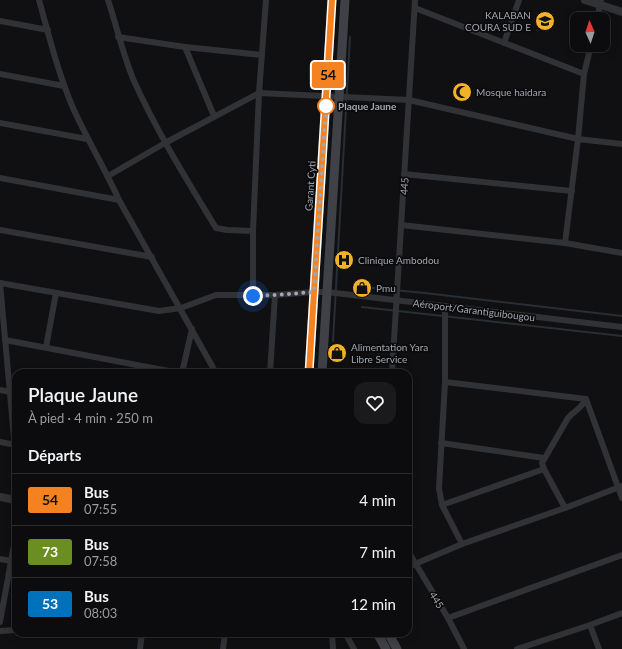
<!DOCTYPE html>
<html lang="fr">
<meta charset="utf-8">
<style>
:root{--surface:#0c0c0e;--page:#1a1a1c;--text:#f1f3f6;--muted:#9a9b9e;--line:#2c2c2e}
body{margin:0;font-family:Lato,sans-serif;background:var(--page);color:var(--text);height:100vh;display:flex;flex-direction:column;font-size:15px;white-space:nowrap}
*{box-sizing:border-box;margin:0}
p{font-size:13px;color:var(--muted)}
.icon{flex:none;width:22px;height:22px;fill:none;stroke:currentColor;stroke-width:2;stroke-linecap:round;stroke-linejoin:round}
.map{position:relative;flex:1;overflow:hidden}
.details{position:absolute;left:12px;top:369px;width:400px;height:268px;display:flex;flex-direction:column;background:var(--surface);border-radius:12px;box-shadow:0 2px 10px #0003,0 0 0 1px var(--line)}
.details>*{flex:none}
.badge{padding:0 8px;border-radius:3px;font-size:14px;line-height:26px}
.needle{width:26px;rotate:357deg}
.fabs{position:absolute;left:570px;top:12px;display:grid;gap:8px}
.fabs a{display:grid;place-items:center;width:40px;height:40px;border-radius:8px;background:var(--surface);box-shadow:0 2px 10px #0003,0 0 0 1px var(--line);font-size:20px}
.you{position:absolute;width:20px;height:20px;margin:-10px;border:3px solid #fff;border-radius:50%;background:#1a73e8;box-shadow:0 0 0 6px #1a73e833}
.map>.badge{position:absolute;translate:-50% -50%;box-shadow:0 0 0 2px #fff}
h2{padding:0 16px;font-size:15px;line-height:36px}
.round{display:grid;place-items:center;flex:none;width:42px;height:42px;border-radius:12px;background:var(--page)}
.head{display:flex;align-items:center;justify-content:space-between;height:68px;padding:0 16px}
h1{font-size:19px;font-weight:600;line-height:30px}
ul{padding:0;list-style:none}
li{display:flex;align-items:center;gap:12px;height:52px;padding:0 16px;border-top:1px solid var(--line)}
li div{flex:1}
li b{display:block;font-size:15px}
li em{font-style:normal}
li .badge{min-width:44px;font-weight:700;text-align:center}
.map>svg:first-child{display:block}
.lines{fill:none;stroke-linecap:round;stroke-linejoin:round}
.stream{stroke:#272e35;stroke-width:2}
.minor{stroke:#313236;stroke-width:6}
.tertiary{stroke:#313236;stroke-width:8}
.secondary{stroke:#3f4146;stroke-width:9}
.line-casing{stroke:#fff;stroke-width:9}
.line{stroke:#f58220;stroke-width:6}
.walk{stroke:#a1a6b2;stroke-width:4;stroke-dasharray:0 7.2}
.stop-dot{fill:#fff;stroke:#f58220;stroke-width:2}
.labels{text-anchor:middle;stroke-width:3.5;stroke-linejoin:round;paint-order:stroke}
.poi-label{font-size:10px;fill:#a1a6b2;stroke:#0b0b0c;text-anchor:start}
.stop-label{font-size:10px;font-weight:bold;fill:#a1a6b2;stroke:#0b0b0c;text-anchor:start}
.street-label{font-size:10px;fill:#a1a6b2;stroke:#0b0b0c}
</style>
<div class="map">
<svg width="622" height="649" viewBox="0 0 622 649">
<rect width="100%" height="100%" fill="#101012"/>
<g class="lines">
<g class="stream">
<polyline points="362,287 425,293 622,316"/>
<polyline points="362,307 622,336"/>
<polyline points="333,341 350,37"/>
</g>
<g class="minor">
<path d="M39 0C49 36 58 73 73 108 87 139 105 169 119 200L216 373"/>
<path d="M108 0C117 27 123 55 134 81 157 132 187 180 216 228L227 230 253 231"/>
<polyline points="415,8 584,74"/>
<polyline points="597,19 601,0"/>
<polyline points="0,21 48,30"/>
<polyline points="118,37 185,47 262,55"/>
<polyline points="504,43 519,0"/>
<polyline points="185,47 214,116"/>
<polyline points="0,74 64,86"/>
<polyline points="0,123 87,139"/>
<polyline points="404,174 572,191"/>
<polyline points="108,176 165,143 259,93 409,100 578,139 622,144"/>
<polyline points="0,178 119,200"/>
<polyline points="401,225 565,243 622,253"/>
<polyline points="0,230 152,257"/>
<polyline points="565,243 578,139 584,74 591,45"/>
<polyline points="0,283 159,311 181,308 216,295 275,295 314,292 327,292 622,327"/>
<polyline points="0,283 16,460"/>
<polyline points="253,296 253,231 259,93 266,0"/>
<polyline points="445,306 445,382 439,488 442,505 462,544"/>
<polyline points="5,340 179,373"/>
<polyline points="46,347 56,293"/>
<polyline points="182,373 192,329"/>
<polyline points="270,373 275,295"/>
<polyline points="392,373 415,0"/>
<polyline points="445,382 586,399"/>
<polyline points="0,390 16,393"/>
<polyline points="586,399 622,498"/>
<polyline points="0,442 16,445"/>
<polyline points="441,443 544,458"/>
<polyline points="442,505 544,469"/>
<path d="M565 508 544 469 542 463 568 418C575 410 581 409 586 399"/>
<polyline points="408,551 448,618 464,649"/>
<polyline points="0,559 11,561"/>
<polyline points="408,567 462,544 565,508 622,486"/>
<polyline points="448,618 622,555"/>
<polyline points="0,622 16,534"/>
<polyline points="590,625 599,649"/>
<polyline points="0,631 16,630"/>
<polyline points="332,633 333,649"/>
<polyline points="345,633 354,649"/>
<polyline points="140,649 142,633"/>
<polyline points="223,649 225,633"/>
<polyline points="517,649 590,625 622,613"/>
</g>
<g class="tertiary">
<polyline points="585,0 622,12"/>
<polyline points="0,497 16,500"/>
</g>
<g class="secondary">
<polyline points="309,373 332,0"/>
<polyline points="322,373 345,0"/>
<polyline points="377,633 386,649"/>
<polyline points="388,633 397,649"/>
</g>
</g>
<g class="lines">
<defs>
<polyline id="line" points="309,373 332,0"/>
</defs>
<use href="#line" class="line-casing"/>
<use href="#line" class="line"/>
<polyline class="walk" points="253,296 275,295 314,292 326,106"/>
</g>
<defs>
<symbol id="school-disc" viewBox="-11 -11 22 22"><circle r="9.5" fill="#f1b129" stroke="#0b0b0c"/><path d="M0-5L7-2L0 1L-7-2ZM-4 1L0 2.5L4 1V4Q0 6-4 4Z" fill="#111"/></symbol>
<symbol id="mosque-disc" viewBox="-11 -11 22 22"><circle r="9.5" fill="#f1b129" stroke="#0b0b0c"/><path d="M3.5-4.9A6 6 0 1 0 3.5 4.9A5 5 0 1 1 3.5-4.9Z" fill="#111"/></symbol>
<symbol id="hospital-disc" viewBox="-11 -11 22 22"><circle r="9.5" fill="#f1b129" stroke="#0b0b0c"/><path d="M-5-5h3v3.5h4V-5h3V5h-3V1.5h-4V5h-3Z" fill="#111"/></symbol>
<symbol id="shop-disc" viewBox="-11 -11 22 22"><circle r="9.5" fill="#f1b129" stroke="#0b0b0c"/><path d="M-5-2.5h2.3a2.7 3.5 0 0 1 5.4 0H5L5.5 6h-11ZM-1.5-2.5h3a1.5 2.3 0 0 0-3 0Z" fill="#111"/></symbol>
</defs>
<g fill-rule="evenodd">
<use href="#school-disc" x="534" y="10" width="22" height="22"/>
<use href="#mosque-disc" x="451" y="81" width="22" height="22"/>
<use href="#hospital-disc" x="333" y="249" width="22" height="22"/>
<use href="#shop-disc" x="351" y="277" width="22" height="22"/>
<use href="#shop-disc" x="326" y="342" width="22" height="22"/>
</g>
<circle class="stop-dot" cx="326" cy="106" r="8"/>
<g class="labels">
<g class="poi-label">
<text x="531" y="19" text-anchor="end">KALABAN<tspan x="531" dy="12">COURA SUD E</tspan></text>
<text x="476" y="96">Mosque haidara</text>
<text x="358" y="264">Clinique Ambodou</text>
<text x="376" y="292">Pmu</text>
<text x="351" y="351">Alimentation Yara<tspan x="351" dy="12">Libre Service</tspan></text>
</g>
<g class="stop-label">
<text x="338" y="110">Plaque Jaune</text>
</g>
<g class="street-label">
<text transform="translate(310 186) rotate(-86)" y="4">Garant Cyti</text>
<text transform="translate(404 186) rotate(-86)" y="4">445</text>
<text transform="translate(474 310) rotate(7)" y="4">Aéroport/Garantiguibougou</text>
<text transform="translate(437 600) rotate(59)" y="4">445</text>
</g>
</g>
</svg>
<div class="fabs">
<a><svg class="needle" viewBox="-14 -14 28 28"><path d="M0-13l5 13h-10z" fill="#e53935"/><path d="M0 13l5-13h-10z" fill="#9a9b9e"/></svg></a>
</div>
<div class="you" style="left:253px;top:296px"></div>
<b class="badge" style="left:328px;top:75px;background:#f58220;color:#111">54</b>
<section class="details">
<div class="head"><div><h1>Plaque Jaune</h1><p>À pied · 4 min · 250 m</p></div><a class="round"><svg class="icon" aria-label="heart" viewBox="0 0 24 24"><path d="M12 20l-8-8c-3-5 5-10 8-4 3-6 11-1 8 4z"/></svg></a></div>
<h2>Départs</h2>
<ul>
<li><span class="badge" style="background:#f58220;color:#111">54</span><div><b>Bus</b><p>07:55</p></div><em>4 min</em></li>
<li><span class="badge" style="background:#6b8e23;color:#fff">73</span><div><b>Bus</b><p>07:58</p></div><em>7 min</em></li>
<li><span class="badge" style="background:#0072bc;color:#fff">53</span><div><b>Bus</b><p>08:03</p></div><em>12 min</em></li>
</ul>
</section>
</div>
